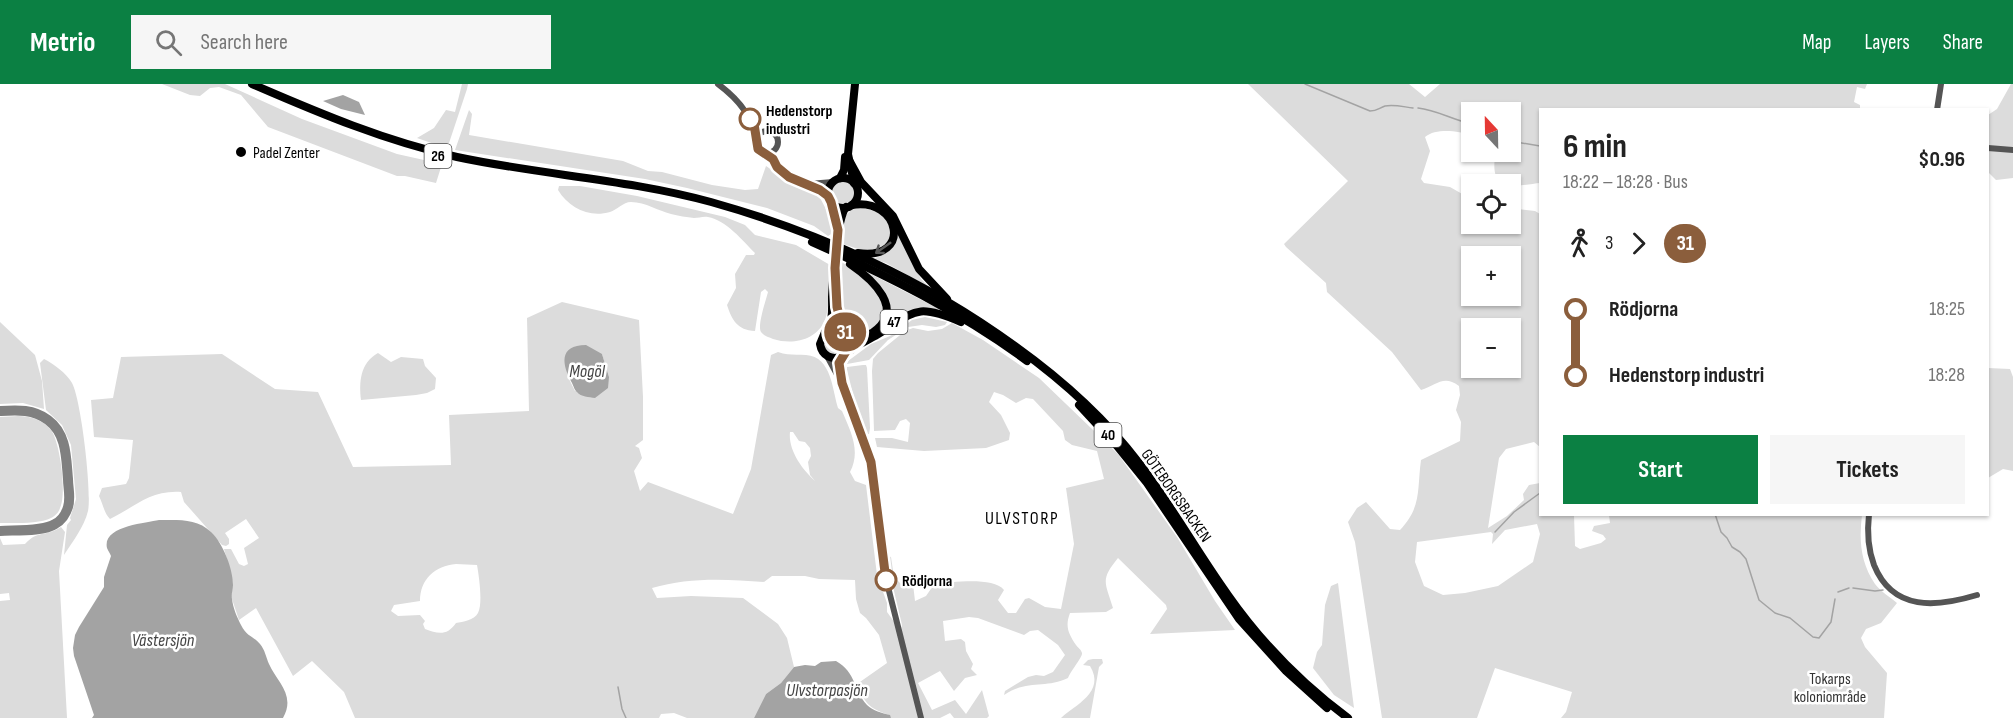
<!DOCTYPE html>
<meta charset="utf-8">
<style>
:root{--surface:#fff;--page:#f6f6f6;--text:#222;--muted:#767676;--accent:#0b8043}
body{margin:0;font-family:"Sofia Sans Condensed",sans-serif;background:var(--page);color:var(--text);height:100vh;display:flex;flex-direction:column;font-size:22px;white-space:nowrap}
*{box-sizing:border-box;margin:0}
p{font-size:20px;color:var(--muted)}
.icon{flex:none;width:33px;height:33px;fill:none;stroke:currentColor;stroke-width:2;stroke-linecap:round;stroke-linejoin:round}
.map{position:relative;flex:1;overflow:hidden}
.sheet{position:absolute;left:1539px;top:24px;width:450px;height:408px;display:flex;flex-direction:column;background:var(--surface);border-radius:0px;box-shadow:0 2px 4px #0004}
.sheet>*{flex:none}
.badge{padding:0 12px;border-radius:20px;font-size:21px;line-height:39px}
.needle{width:39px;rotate:338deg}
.fabs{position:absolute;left:1461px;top:18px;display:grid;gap:12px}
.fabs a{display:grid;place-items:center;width:60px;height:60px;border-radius:0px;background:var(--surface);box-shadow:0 2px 4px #0004;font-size:30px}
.map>.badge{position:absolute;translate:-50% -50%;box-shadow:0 0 0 3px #fff}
.legs{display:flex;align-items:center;gap:9px;height:66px;padding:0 24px;font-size:20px}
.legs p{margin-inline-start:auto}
.headline{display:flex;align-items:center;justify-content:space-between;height:102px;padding:0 24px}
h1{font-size:33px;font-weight:700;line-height:45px}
.cta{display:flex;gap:12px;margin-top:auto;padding:12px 24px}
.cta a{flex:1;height:69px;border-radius:0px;background:var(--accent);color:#fff;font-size:24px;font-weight:700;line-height:69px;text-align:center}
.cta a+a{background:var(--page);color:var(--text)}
ul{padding:0 24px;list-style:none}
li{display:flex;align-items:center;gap:21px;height:66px;font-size:22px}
li i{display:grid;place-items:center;width:9px;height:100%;margin:0 8px;background:currentColor}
li i::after{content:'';width:15px;height:15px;margin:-8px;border:4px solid;border-radius:50%;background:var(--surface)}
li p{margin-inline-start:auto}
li:first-child i{background:linear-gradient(#0000 50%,currentColor 0)}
li:last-child i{background:linear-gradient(currentColor 50%,#0000 0)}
header{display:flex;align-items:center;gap:36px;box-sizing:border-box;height:84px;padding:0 30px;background:var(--accent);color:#fff}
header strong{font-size:28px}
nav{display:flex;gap:33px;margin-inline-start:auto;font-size:21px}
.search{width:420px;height:54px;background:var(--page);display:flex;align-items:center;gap:15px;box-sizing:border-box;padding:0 21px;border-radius:0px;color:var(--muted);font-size:22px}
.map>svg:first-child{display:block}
.green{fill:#dcdcdc;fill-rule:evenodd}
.water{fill:#a3a3a3}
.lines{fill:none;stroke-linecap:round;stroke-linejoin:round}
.stream{stroke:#a3a3a3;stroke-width:1.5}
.taxiway{stroke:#808080;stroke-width:10}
.tertiary{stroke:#555;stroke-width:6}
.trunk{stroke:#000;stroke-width:8}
.oneway{stroke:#595959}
.line-1-casing{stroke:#fff;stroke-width:14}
.line-1{stroke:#8b5e3c;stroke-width:9}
.stop-1-dot{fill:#fff;stroke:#8b5e3c;stroke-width:3}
.poi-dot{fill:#000;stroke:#fff;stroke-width:2}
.labels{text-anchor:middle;stroke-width:5;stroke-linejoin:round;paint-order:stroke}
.shield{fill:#fff;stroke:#4c4c4c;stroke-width:1.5}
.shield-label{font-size:15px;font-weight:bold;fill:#000}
.stop-label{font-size:16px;font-weight:bold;fill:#000;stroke:#fff;text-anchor:start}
.poi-label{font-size:16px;fill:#000;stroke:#fff;text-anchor:start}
.street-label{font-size:16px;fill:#000;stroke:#fff}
.park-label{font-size:16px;fill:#333;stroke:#fff}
.water-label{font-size:18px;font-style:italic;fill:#444;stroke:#fff}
.neighbourhood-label{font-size:18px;letter-spacing:1.5px;fill:#000;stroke:#fff}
</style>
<header>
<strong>Metrio</strong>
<div class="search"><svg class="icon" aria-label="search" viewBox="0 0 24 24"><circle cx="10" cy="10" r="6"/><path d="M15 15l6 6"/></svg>Search here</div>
<nav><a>Map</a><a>Layers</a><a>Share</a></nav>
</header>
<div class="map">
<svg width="2013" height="634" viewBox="0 0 2013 634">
<rect width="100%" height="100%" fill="#fff"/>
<g class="green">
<polygon points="162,0 225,0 302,35 397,70 442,80 436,99 405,92 397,92 268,43 241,11 219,3 210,4 200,12 190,11"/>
<polygon points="462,0 468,0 467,5 449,59 440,62 417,54 434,44 446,26 455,28"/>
<path d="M1248 0H1409L1425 13 1440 0H1867L1865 5 1857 3 1854 18 1860 21V25L1540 26V99C1528 100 1502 107 1496 92 1493 85 1495 75 1495 68H1510V28H1472L1471 51C1458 47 1436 44 1425 53L1430 67 1421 95 1424 99 1450 103 1471 115 1472 140H1510L1511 124 1535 127 1540 130V363L1534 358 1506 365 1499 374 1488 444 1507 432 1524 416 1523 410 1529 401 1540 399V430L1574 431 1575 462 1580 465 1601 459 1606 455 1603 451 1592 447 1594 442 1610 439 1609 431H1862C1859 455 1860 478 1875 500 1880 507 1890 513 1897 519L1881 539 1866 545 1861 554 1865 563 1887 589 1884 634H1561L1566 628 1572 608 1495 584 1477 634H1382L1355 458 1348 438 1357 424 1366 418 1390 445 1400 446C1422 423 1417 405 1421 376L1460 357 1461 338 1456 326 1460 311 1459 302C1443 290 1436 302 1421 306L1392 268 1327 208 1326 199 1286 163 1284 160 1348 97ZM1472 172H1510V212H1472ZM1472 244H1510V284H1472ZM1537 440 1540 450 1533 478 1498 502 1465 509 1443 511 1424 502 1415 478 1417 458 1491 448 1493 450 1492 460 1505 446Z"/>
<polygon points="2011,0 2013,0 2013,94 1996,96 1988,88 1988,31 1997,25"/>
<polygon points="469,26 472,30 469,51 623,77 648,87 662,88 712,101 745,106 758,105 766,82 791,99 817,108 829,131 833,149 828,152 814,142 767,124 687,104 645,95 455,66"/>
<circle cx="844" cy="109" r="12"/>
<path d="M559 102H580L637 112 725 133 745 141 755 151 796 161 830 181C829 196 830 223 825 236 816 257 792 261 773 255 769 253 764 252 761 248 757 242 766 216 768 208L765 205 761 208 755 247C737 246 732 236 727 221L736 204 735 190 746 171H754L755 169C743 157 726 136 708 133 703 132 699 134 694 134 687 133 678 132 671 130 658 127 646 118 631 118 623 118 617 126 610 128 589 134 569 124 558 106Z"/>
<path d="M858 124C873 124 895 133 890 153 889 159 881 163 877 167L858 165 840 159 844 133 851 126Z"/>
<path d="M898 150 921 195 929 203 886 179 873 175C887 170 895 165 898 150Z"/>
<path d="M839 177C850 182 871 196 877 206 886 220 884 247 864 249 859 250 854 249 849 248 834 230 839 200 839 177Z"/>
<polygon points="861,185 939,225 882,244 888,220"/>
<path d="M562 218 639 236 643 313V356L635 362 639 364 642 374 634 387 640 407 648 398 733 430 751 385 771 271 778 268C788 272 796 270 806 271 832 273 832 306 838 324L842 327C851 348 861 367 850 388L855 397 866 401 877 491 887 519V528L901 547 902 541 886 473 888 472 891 473 894 493 902 501 913 500 915 517 926 512 935 499C952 499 993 492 1004 506L998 516 1008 529H1016L1025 515 1029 514 1045 523 1061 525 1074 460 1066 404 1104 395 1097 367 1072 361 1065 356 1063 347 1033 315 1026 314 1016 319 1003 311 994 308 989 318 1001 331 1010 349 1009 356 986 364 924 367 877 363 875 354H892L908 358 910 339 906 335 900 337 895 346 874 347 872 287 873 275 878 269 905 247 913 244 928 247 942 245 952 239 983 256 1039 294 1118 370 1177 453 1215 517 1235 546 1150 550 1167 525 1166 521 1118 474C1100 496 1105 498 1113 524L1106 528 1070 529C1065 542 1068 549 1076 561 1078 564 1081 565 1082 569 1083 572 1070 588 1068 594 1045 605 1028 595 1004 611L1005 607 1028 593 1036 591 1044 592 1053 588 1065 571 1058 561 1038 546 1030 547 1024 551 978 534 969 533 943 537 945 557 961 555 965 558 966 567 973 580 971 585 977 591 965 594 954 607 940 587 918 599 932 626 955 616 966 630 982 606 989 632 987 634H954L950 629 940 634H891L889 631C869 624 865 620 857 600L887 579 879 551 866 534 860 529 856 515 855 496 819 495 805 492H772L764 498C727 495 688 493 652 504L657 514 691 512 743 514 778 540 787 554 794 583 781 599 766 610 754 634H687L674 629 661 630 659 634H355L344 608 312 577 293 592 256 524 239 536 231 512 233 502 231 489 224 465H231L239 480 244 482 248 480 244 464 259 454 246 435 225 449 229 455V460L226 462 222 461 184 418 181 408C150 406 135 423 110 435 104 429 103 420 99 412L102 404 126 400 129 394 133 356 94 353 91 316 113 314 121 273 222 270 275 305 318 308 353 383 451 381 449 331 529 327 527 234ZM602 270 609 293 575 307 568 293ZM790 348H793L799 357 805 358 810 364 811 372 808 378 810 391 815 397C802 385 788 366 790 348ZM456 480 477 481C479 492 483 520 478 529 474 536 463 538 456 539 447 552 438 550 425 545L423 540 425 537 420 531 398 532 391 527 394 521 420 517C420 495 435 482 456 480Z"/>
<polygon points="925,233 947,238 945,241 936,243 922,241 908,243 888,256 869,276 847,280 848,277 871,260 890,252 912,236"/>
<polygon points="0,238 35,271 42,297 44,325 23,319 0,320"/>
<circle cx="835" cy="259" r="12"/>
<path d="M378 269 391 278 401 273 423 275 425 282 436 294 435 305 427 309 416 311 361 316C359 298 360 279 378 269Z"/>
<path d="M44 275C54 280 66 289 72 299 81 315 92 408 88 427 84 443 73 457 64 471L67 441 71 436 70 434 76 415 71 361 62 341 46 326 40 279Z"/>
<polygon points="863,281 866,281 867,284 870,344 869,350 867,350 860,338 847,286 847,283"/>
<polygon points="1988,284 2010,285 2013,293 2013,387 2003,385 1988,394"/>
<path d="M18 332C30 332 43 336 51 346 60 358 67 410 60 424 59 428 55 432 51 434 40 440 13 439 0 439V333Z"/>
<path d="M61 443 65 448 59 487 67 634H0V517L10 516 9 509 0 510V454L3 461 25 460C39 445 44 454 61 443Z"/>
<polygon points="1338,499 1354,624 1334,611 1313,584 1317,568 1322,561 1325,521 1331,502"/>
<path d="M1093 575H1102L1103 579 1099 583 1090 634H1061C1075 621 1106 608 1090 582L1083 581 1088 576Z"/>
</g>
<g class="water">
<polygon points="343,11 359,18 365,31 341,25 323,17"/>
<path d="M586 261 602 270 609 293 608 304 595 314C589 313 581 313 577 308 574 305 574 303 572 299 562 281 558 261 586 261Z"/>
<path d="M159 436C177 436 197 434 211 448 223 459 233 485 233 501 233 506 231 510 232 515 233 524 237 533 241 541 247 553 252 551 260 560 265 566 266 573 269 580 277 598 296 611 283 634H92L94 631 74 572 73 564 75 551 79 543 104 503V493L111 472C110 469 108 467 107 464 102 442 146 439 159 436Z"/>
<path d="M836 577C856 588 854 607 867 621 873 627 882 629 890 631L891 634H754L766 610 781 599 794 583 805 581 815 582 821 578Z"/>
</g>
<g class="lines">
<g class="stream">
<path d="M1305 0 1370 27C1377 27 1379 24 1385 22 1394 20 1404 23 1413 24"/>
<path d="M1418 24C1437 26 1453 36 1472 40"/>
<polyline points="1510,57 1540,62"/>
<polyline points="1715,430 1721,448 1727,454 1732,463 1740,468 1746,475 1759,516 1775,529 1790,534 1813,553 1819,554 1831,538 1835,515"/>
<polyline points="1495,448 1514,428 1540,409"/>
<polyline points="1853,504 1875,507 1883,506"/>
<polyline points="1838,508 1849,504"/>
<polyline points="618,603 622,625 626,634"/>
</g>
<path class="taxiway" d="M0 327C18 326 33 325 48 336 67 350 66 374 68 395 68 404 71 414 68 423 66 430 61 437 55 440 43 448 14 446 0 447"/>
<g class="tertiary">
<path d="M718 0C737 14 752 31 756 54"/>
<polyline points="1937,26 1941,0"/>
<circle cx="767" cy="58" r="11"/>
<polyline points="1988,64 2013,66"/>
<path d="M763 69C773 76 778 86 788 92 801 101 816 102 828 112"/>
<polyline points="809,100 833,98"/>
<polyline points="827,272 840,296"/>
<polyline points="843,272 839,280 842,299 871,378 887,499 921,634"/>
<path d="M1869 430C1867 448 1868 465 1874 481 1893 528 1937 523 1977 511"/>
</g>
<g class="trunk">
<path d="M252 0C319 29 385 57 457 73 541 91 627 95 711 118 818 148 925 196 1015 262 1061 295 1105 334 1139 379 1172 422 1197 468 1228 511 1261 558 1302 600 1348 634"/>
<polyline points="849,76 861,98 893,132 919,185 947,215"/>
<polyline points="840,94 844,86 845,73"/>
<circle cx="843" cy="109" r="15"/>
<polyline points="854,99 848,70 855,0"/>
<path d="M852 121C900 113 913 177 858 169"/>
<path d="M812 158C886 191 961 228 1027 277"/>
<path d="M850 180C872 195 907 226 872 249 851 262 843 236 825 248L820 260C822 272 832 277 843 272 853 263 864 258 875 252 915 228 914 218 961 238"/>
<polyline points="837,218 843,247"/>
<path d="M829 246C833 234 832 225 832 213 833 195 837 134 846 123"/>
<polyline points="1079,321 1117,362 1147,399 1239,535 1286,587 1327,624"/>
</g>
</g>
<defs><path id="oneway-shaft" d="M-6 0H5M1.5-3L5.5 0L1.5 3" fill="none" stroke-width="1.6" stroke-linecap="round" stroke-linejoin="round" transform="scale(1.5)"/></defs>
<use class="oneway" href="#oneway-shaft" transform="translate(883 164) rotate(145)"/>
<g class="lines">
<defs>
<polyline id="line-1" points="750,35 754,40 758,65 773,75 777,83 789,93 820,106 828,112 831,118 838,146 835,184 837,223 843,247 848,252 850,261 839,279 842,299 871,378 886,496"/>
</defs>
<use href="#line-1" class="line-1-casing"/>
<use href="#line-1" class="line-1"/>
</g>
<g class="stop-1-dot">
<circle cx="750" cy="35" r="10"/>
<circle cx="886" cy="496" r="10"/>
</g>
<circle class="poi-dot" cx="241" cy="68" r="6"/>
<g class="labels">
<g class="shield">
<rect x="424.5" y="60" width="27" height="24" rx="4.5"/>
<rect x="880.5" y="226" width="27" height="24" rx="4.5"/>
<rect x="1094.5" y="339" width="27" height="24" rx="4.5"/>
</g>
<g class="shield-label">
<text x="438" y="77">26</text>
<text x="894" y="243">47</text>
<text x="1108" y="356">40</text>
</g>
<g class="stop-label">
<text x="766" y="32">Hedenstorp<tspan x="766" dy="18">industri</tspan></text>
<text x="902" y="502">Rödjorna</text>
</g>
<g class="poi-label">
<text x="253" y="74">Padel Zenter</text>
</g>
<g class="street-label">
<text transform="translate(1177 411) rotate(55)" y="6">GÖTEBORGSBACKEN</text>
</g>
<g class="park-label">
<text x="1830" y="600">Tokarps<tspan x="1830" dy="18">koloniområde</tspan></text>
</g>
<g class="water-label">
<text x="587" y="293">Mogöl</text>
<text x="163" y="562">Västersjön</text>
<text x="827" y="612">Ulvstorpasjön</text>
</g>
<g class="neighbourhood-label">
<text x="1022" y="440">ULVSTORP</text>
</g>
</g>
</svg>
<div class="fabs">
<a><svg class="needle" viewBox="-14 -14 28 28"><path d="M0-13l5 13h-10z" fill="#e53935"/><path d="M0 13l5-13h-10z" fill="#767676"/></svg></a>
<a><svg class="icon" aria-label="locate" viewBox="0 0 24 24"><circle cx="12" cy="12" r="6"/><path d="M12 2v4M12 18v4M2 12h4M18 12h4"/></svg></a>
<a>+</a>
<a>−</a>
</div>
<b class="badge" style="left:845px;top:248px;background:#8b5e3c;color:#fff">31</b>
<section class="sheet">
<div class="headline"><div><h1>6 min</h1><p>18:22 – 18:28 · Bus</p></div><b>$0.96</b></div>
<div class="legs"><svg class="icon" aria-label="walk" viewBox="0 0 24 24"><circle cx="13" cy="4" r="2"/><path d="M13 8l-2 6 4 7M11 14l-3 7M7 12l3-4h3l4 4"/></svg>3<svg class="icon" aria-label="forward" viewBox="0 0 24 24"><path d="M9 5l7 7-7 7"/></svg><b class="badge" style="background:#8b5e3c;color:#fff">31</b></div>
<ul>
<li><i style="color:#8b5e3c"></i><b>Rödjorna</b><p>18:25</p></li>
<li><i style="color:#8b5e3c"></i><b>Hedenstorp industri</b><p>18:28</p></li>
</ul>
<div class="cta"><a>Start</a><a>Tickets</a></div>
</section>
</div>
